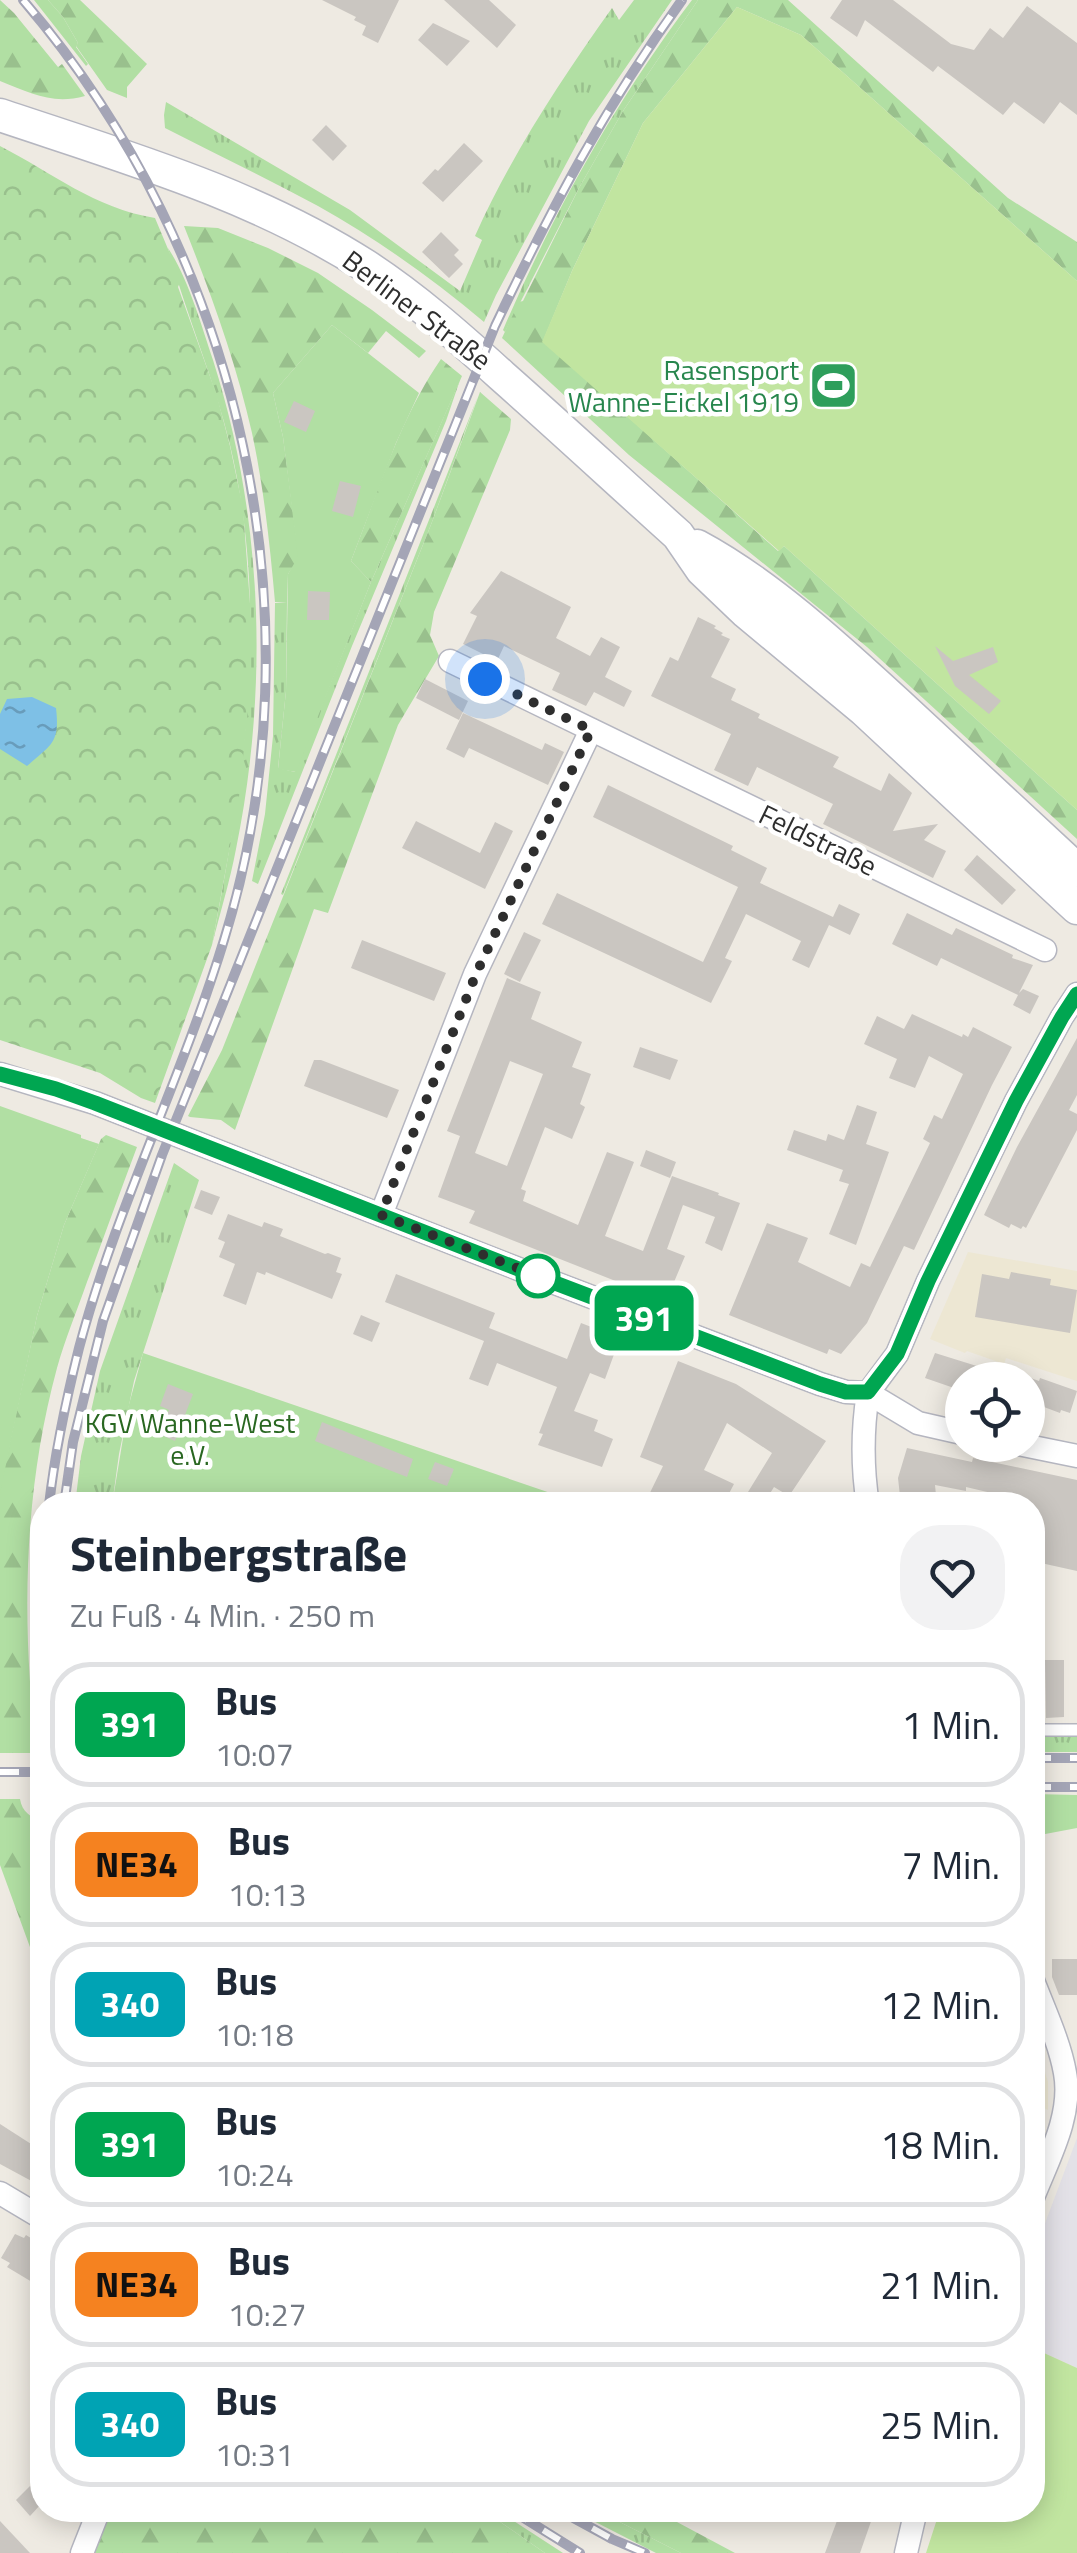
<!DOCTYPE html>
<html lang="de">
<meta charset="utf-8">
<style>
:root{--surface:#fff;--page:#f2f2f3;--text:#1f2937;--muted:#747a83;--line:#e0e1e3}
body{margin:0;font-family:"Titillium Web",sans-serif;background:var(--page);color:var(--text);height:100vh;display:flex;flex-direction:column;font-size:38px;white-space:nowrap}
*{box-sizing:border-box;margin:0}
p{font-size:32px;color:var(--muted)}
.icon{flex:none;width:55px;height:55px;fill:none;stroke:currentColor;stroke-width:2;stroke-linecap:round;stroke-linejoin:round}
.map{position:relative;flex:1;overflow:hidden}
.panel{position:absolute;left:30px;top:1492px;width:1015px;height:1030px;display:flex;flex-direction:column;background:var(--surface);border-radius:40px;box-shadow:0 5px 25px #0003}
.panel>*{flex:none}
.badge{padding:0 20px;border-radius:15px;font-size:35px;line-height:65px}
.buttons{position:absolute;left:945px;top:1362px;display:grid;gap:20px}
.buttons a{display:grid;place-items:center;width:100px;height:100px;border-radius:50%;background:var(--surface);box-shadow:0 5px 25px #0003;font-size:50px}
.you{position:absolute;width:50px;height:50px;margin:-25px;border:8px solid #fff;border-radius:50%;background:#1a73e8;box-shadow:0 0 0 15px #1a73e833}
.map>.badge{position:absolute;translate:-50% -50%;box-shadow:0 0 0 5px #fff}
.round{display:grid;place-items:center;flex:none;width:105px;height:105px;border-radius:40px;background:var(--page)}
.headline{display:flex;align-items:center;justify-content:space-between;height:170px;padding:0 40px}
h1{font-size:48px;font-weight:700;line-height:75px}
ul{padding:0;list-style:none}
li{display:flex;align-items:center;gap:30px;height:125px;margin:0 20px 15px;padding:0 20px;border:5px solid var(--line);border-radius:40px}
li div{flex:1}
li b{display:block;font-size:38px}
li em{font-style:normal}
li .badge{min-width:110px;font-weight:700;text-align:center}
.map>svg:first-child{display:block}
.industrial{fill:#e3e1e7}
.education{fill:#ede7d3}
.grass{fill:url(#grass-tufts)}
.forest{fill:url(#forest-firs)}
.park{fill:url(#park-crowns)}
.garden{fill:#b1dfa3}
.pitch{fill:#c1e5a0}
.water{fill:url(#water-ripples)}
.building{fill:#cac6c1;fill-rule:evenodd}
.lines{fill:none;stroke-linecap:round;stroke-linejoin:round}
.lane-casing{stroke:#b5b6c0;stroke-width:14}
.street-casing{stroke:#b5b6c0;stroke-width:25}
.secondary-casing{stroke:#b5b6c0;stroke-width:35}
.lane{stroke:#fff;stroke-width:11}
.street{stroke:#fff;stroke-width:22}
.secondary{stroke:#fff;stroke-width:32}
.rail-casing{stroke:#a4a5b6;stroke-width:10}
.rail{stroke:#fff;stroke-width:6;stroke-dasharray:19;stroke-linecap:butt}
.line-casing{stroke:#fff;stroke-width:22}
.line{stroke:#00a651;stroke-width:15}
.walk{stroke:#2e2e2e;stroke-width:10;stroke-dasharray:0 18}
.stop-dot{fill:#fff;stroke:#00a651;stroke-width:5}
.labels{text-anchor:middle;stroke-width:9;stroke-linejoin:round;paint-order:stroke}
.street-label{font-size:28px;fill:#2e2e2e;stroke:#fff}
.leisure-label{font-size:28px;fill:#27864d;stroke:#fff;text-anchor:end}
.park-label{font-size:28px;fill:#296721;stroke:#fff}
</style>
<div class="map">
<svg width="1077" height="2553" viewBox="0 0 1077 2553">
<defs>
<pattern id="grass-tufts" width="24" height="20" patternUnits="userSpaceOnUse" patternTransform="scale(2.5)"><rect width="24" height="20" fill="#b1dfa3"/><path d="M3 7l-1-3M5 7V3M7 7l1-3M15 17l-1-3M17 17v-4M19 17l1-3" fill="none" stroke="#99c08d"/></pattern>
<pattern id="forest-firs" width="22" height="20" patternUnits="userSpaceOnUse" patternTransform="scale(2.5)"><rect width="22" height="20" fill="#b1dfa3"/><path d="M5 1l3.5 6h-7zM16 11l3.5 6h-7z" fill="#99c08d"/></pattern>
<pattern id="park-crowns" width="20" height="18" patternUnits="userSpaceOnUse" patternTransform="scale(2.5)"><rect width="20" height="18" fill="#b1dfa3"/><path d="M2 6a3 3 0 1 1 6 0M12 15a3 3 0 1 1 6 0" fill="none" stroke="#99c08d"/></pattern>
<pattern id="water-ripples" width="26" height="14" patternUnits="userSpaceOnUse" patternTransform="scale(2.5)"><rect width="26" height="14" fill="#7ec0e6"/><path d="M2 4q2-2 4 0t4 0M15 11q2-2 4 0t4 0" fill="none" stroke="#689cbb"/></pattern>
</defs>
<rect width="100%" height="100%" fill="#eeeae2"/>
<polygon class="industrial" points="1077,2138 1077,2368 1033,2348 1032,2258"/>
<g class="education">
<polygon points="968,1252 1077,1271 1077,1381 1006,1358 1004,1364 967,1351 965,1353 930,1339"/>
<polygon points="1032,2031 1048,2082 1048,2110 1033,2103"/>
</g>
<g class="grass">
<polygon points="34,0 48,0 63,17 78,43 76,47 88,64 86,66"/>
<path d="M634 0H672L589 121 496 295 484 322C433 279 377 239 318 206 268 179 216 154 165 128L164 115 166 102 350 210 460 291 482 240 475 236C512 154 560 81 612 8L619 20Z"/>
<path d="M692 0H698L623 111 579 188 505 332 503 330C553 213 615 102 692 0Z"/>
<path d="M168 248C188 278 201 324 213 360 263 517 269 687 236 849 230 881 220 913 212 945 244 777 270 614 230 445 214 378 186 315 168 248Z"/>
<polygon points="460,380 446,421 352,646 258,884 252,881 265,814 273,736 275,603 287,602 286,691 278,768 295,772 371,582"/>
<polygon points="478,396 432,522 283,895 281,894"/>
<polygon points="174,1163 199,1180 134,1381 119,1454 112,1505 75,1505 81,1456 100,1371"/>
<polygon points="1032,1737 1077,1737 1077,1752 1033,1752"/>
<polygon points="1033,1794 1077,1795 1077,1828 1040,1835 1044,1848 1033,1853"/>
<polygon points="483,2510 497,2510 563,2553 545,2553"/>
<polygon points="572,2510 596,2510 681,2553 656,2553"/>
</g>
<g class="forest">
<path d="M0 0 14 13 58 67 62 64 85 96C52 105 31 93 0 81Z"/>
<polygon points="48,0 80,0 147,64 127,87 127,98 107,90 76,46 78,43 63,17"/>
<polygon points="698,0 788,0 1008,198 1077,242 1077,281 801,35 737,7 643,123 572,271 543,341 778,551 784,546 1077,810 1077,839 867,647 629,455 502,338 519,302 523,301 579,188 623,111"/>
<path d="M184 226 218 228 268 248 318 273 372 310 426 351 419 358 386 331 368 353 332 325 273 393 283 437 299 558 288 574 287 602H275C270 546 264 489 252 433 236 362 211 294 184 226Z"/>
<path d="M441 359 462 376 371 582 351 561C378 492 399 420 441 359Z"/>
<polygon points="480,392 511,419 510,430 434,612 430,635 439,656 398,725 328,913 314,909 235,1130 221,1120 190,1117 188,1116 222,1050 432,522"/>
<path d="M106 1135 137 1147C120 1192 104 1237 87 1282 77 1311 65 1339 57 1368 23 1493 21 1626 37 1753H0V1489L37 1316 64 1225 101 1139Z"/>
<path d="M0 1799H20C22 1812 31 1817 42 1822V1980L0 1865Z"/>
<polygon points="112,2510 483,2510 545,2553 94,2553"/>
<polygon points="596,2510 663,2510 662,2514 735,2553 681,2553"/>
</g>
<path class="park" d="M0 146C53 173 94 208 155 218L181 280 178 287 217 396 230 446 243 508 252 631 250 689 239 797 212 945 155 1103 141 1098 100 1073 0 1040Z"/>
<g class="garden">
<polygon points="332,325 419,393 396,443 351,561 371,582 296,772 278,769 286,691 288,574 298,557 283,437 273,393"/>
<polygon points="0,1106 81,1135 81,1138 99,1144 64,1225 37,1316 0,1493"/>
<polygon points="143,1353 568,1499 566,1505 112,1505 128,1408"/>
</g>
<g class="pitch">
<polygon points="737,7 801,35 1077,281 1077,810 784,546 779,551 542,342 572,271 643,123"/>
<polygon points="1033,2348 1077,2368 1077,2553 926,2553 940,2510 1032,2510"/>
</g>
<path class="water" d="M32 697 56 708C60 743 52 744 27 766L0 749V714L7 699Z"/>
<g class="building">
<polygon points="322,0 399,0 378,43 362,35 366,26 354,20 356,17"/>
<polygon points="444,0 489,0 516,25 497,48"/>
<polygon points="842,0 893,0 951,44 974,50 990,28 1003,38 1027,6 1077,43 1077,115 1060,102 1044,124 1014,102 1003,115 938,66 933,72 865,20 857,37 830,18"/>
<polygon points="433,23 470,41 447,66 418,40"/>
<polygon points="326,125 347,146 333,161 312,140"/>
<polygon points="464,143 483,161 443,202 422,183 435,169 438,171"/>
<polygon points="441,232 459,250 454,255 463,264 449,278 422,252"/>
<polygon points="294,401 315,411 306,432 284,422"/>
<polygon points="340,481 361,486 353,517 332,511"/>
<polygon points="501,571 571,607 556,638 590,656 601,637 620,647 605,677 632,691 624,707 594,692 586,706 552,690 560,673 504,646 497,661 463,644 477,616 470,613"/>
<polygon points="308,591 330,592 329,620 307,620"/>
<polygon points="698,617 716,626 714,628 723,633 721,635 730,639 711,677 736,689 731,700 760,714 758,718 839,757 833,767 881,791 889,773 912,793 893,831 938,824 924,840 946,851 933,878 823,824 833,804 757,767 748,786 714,770 731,734 651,696 670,657 678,661"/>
<polygon points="935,646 953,661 993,647 998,662 969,675 1001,701 989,714 955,686"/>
<polygon points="425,679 468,701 459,720 416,698"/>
<polygon points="463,713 542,750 545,743 564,752 548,785 469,748 464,758 446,749"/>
<polygon points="608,785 733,846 731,850 767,868 760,883 833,917 839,904 860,914 850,935 829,925 809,968 792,960 801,941 746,914 725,958 732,961 711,1003 542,924 557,893 703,962 738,887 593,817"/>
<polygon points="416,821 480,853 495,822 513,831 485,889 402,848"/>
<polygon points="977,855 1016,890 1002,905 964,870"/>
<polygon points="907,913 952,935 956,928 1013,955 1012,958 1033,965 1019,993 1023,989 1039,996 1030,1014 1013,1005 1018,995 941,958 937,966 892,944"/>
<polygon points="524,932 541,940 520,982 504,974"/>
<polygon points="362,940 446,973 434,1001 351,968"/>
<path d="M507 978 541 992 531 1019 582 1042 572 1067 591 1074 580 1104 585 1107 572 1139 545 1127 521 1189 526 1191 523 1201 578 1225 607 1152 634 1162 605 1236 643 1251 672 1176 719 1193 718 1195 740 1203 722 1251 705 1243 715 1217 683 1205 667 1249 685 1256 666 1301 469 1223 475 1211 438 1197 460 1136 447 1131ZM510 1061 543 1074 507 1166 475 1153Z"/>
<polygon points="912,1014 962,1037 963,1034 968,1037 973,1027 1012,1047 992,1085 914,1250 904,1246 867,1323 841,1354 829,1349 827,1354 729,1315 767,1223 808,1238 798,1262 850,1287 861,1263 870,1267 930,1143 923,1139 934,1115 942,1119 963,1074 929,1056 915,1088 889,1078 897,1059 864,1044 877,1016 904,1029"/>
<polygon points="1077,1038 1077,1095 1069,1110 1077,1114 1077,1130 1026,1228 1023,1226 1021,1229 1011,1224 1009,1228 984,1215 1017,1147"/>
<polygon points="640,1047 678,1060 670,1080 633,1067"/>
<polygon points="314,1060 321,1060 399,1090 387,1118 304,1086"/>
<polygon points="857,1105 877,1112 866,1144 889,1152 856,1245 829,1234 849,1184 839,1181 843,1170 787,1150 794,1130 826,1141 828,1134 844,1140"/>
<polygon points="646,1150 676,1162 670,1178 640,1166"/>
<polygon points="201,1190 220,1197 212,1215 194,1208"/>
<polygon points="228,1214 262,1227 264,1222 283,1229 280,1236 325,1254 328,1253 341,1258 336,1272 342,1274 332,1299 266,1272 265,1275 257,1272 246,1305 223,1296 235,1264 219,1257 225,1242 218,1239"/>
<polygon points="1011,1272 1051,1279 1050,1285 1077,1290 1070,1333 975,1317 982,1274 1009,1279"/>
<polygon points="396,1274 495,1313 489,1328 567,1359 581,1323 620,1338 605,1379 590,1373 574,1411 598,1420 594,1431 613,1439 602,1467 538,1445 543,1434 539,1433 557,1387 497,1363 488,1386 469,1379 484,1341 385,1302"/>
<polygon points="361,1315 380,1323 372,1342 353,1334"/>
<polygon points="935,1353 1012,1377 1011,1380 962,1380 962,1388 955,1385 954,1388 925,1378"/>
<polygon points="678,1361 736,1384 826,1441 789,1496 774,1487 764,1503 748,1492 772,1453 727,1423 704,1470 734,1484 723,1505 644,1505 663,1466 640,1457"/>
<polygon points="1028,1377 1039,1381 1040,1378 1077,1391 1070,1413 1061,1410 1060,1413 1028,1401"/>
<polygon points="168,1384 193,1394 175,1441 159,1434 169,1410 160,1406"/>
<polygon points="322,1422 413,1459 407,1477 315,1441"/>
<polygon points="907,1448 972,1462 973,1458 1077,1480 1077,1571 1032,1561 1032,1505 1016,1502 1017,1499 966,1487 966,1491 935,1485 937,1505 901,1505 898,1478"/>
<polygon points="435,1462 454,1469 447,1486 428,1479"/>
<polygon points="1045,1660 1064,1660 1064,1717 1046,1718"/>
<polygon points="1052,1959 1077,1959 1077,1995 1059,1995 1052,1977"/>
<polygon points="0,2124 42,2151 42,2175 37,2184 0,2164"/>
<polygon points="15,2234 24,2238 26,2235 42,2245 42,2288 7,2267 10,2263 1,2258"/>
<polygon points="30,2486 42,2496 42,2503 30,2516 16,2500"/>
<polygon points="841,2510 875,2510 860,2553 825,2553"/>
<polygon points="0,2521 30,2553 0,2553"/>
</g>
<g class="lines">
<defs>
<polyline id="lane" points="1032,1730 1077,1730"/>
<g id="street">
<polyline points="450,661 1045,950"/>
<polyline points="0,1074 95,1103 521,1270 820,1384 846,1392 868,1393 918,1423 962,1433"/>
<polyline points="381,1215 475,974 591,730"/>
<polyline points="868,1393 897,1354 928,1281 1016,1101 1062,1017 1077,994"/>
<polyline points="1023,1445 1077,1456"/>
<path d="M868 1505C862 1467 862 1431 868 1393"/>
<path d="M1032 1978C1043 2007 1060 2043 1065 2073 1073 2116 1047 2161 1032 2200"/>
<polyline points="0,2193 42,2218"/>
<polyline points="82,2553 99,2510"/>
<polyline points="906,2553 916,2510"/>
</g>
<g id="secondary">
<path d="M0 115C125 157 254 194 366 266 415 298 459 337 502 376 561 428 619 482 678 535L702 570 746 612 864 710 1077 908"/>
<path d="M697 546C768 584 837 648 896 702 956 758 1016 814 1077 870"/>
</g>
</defs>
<use href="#lane" class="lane-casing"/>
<use href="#street" class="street-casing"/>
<use href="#secondary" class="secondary-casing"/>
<use href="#lane" class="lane"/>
<use href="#street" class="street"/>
<use href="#secondary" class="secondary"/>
<defs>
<g id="rail">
<path d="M23 0C242 255 323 618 224 940 182 1078 116 1208 79 1348 66 1400 55 1452 49 1505"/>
<path d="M64 1505 73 1442 103 1321 162 1155 495 326C551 209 606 105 682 0"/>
<polyline points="42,1598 42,1663"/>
<polyline points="1032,1758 1077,1758"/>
<polyline points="0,1772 42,1772"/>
<polyline points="1032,1787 1077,1787"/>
<polyline points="511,2510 580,2553"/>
<polyline points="559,2510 612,2539 645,2553"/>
</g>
</defs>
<use href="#rail" class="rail-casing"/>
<use href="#rail" class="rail"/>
</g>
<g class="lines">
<defs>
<polyline id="line" points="0,1074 56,1089 95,1103 521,1270 820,1384 846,1392 868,1392 897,1354 928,1281 1016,1101 1062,1017 1077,994"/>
</defs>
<use href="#line" class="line-casing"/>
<use href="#line" class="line"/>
<polyline class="walk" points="485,679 591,730 476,974 381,1215 538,1276"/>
</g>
<defs>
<symbol id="stadium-square" viewBox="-11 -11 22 22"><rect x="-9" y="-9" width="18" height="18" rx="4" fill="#2e9e5b" stroke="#fff"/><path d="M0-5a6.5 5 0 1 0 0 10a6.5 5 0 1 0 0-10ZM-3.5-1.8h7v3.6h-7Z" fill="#fff"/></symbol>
</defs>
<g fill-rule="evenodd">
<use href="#stadium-square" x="806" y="358" width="55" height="55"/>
</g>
<circle class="stop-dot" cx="538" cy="1276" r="20"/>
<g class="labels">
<g class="street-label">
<text transform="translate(417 310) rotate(37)" y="10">Berliner Straße</text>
<text transform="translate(818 840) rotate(26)" y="10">Feldstraße</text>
</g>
<g class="leisure-label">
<text x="799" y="380">Rasensport<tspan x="799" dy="32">Wanne-Eickel 1919</tspan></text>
</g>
<g class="park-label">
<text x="190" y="1433">KGV Wanne-West<tspan x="190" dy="32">e.V.</tspan></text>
</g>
</g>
</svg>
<div class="buttons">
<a><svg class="icon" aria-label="locate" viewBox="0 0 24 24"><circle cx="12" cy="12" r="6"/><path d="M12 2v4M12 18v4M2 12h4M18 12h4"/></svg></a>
</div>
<div class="you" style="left:485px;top:679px"></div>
<b class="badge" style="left:644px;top:1318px;background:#00a651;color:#fff">391</b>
<section class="panel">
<div class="headline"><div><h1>Steinbergstraße</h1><p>Zu Fuß · 4 Min. · 250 m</p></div><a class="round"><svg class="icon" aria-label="heart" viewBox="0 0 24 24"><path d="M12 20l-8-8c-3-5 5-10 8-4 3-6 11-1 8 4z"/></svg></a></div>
<ul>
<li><span class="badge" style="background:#00a651;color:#fff">391</span><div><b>Bus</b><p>10:07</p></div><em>1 Min.</em></li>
<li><span class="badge" style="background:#f58220;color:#111">NE34</span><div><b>Bus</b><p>10:13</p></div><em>7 Min.</em></li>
<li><span class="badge" style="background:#00a3b4;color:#fff">340</span><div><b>Bus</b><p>10:18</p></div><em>12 Min.</em></li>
<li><span class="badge" style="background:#00a651;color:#fff">391</span><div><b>Bus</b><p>10:24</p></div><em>18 Min.</em></li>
<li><span class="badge" style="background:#f58220;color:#111">NE34</span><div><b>Bus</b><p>10:27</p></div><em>21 Min.</em></li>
<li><span class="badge" style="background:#00a3b4;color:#fff">340</span><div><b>Bus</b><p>10:31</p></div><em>25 Min.</em></li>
</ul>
</section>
</div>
